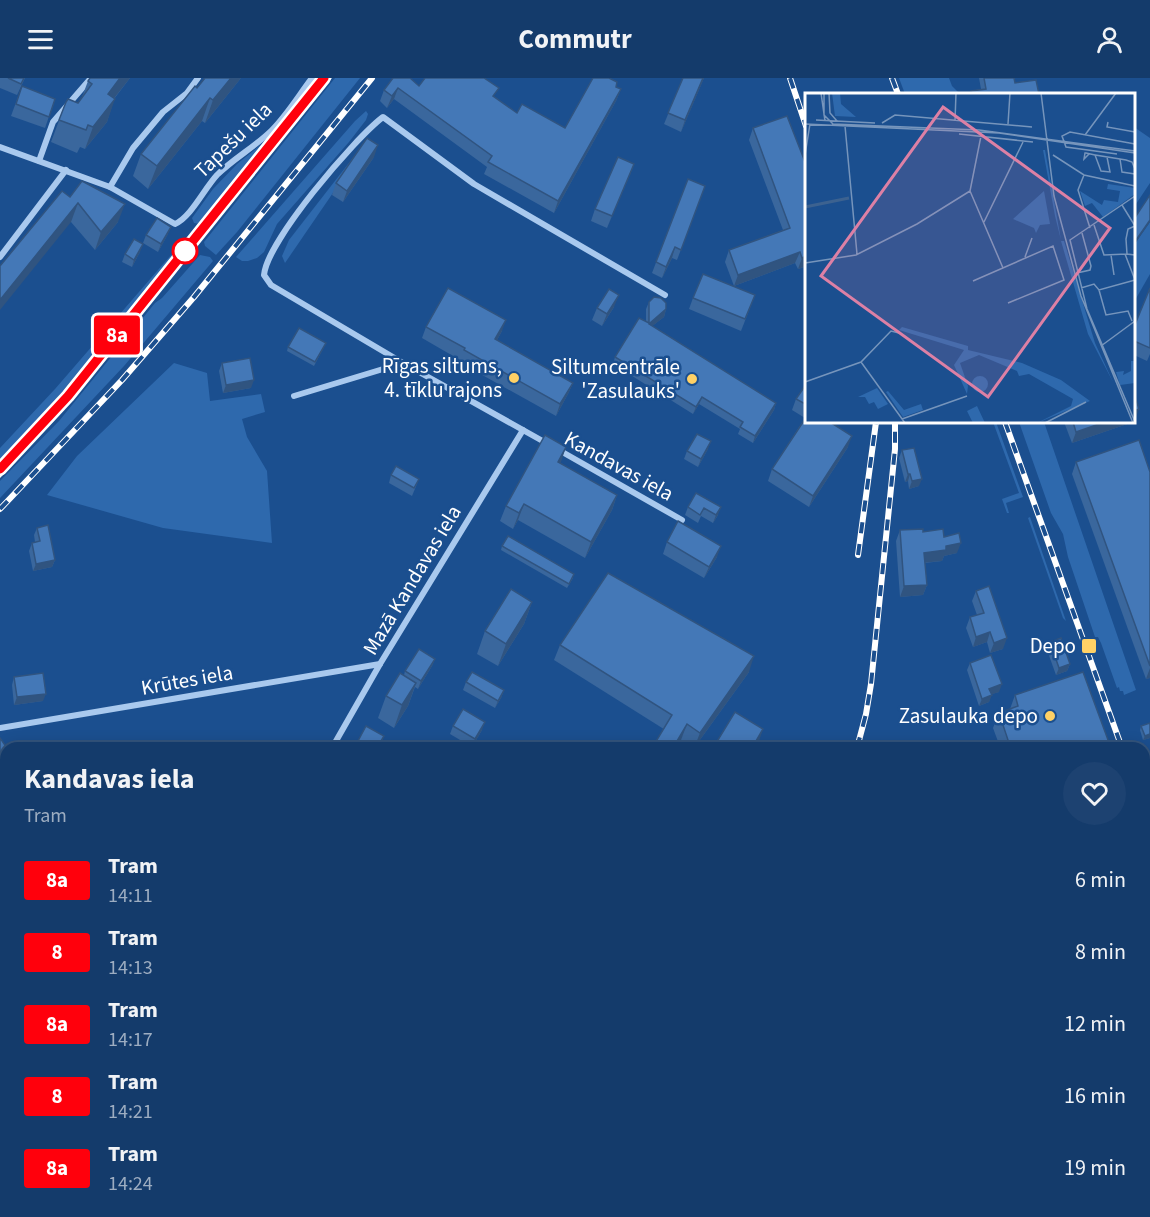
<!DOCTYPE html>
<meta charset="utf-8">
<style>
:root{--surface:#143b6b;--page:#1d4271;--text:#f1f3f6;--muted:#9dadc1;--line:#33557e}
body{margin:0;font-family:"Source Sans 3",sans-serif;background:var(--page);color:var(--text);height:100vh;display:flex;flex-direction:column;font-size:22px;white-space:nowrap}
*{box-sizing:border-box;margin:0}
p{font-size:20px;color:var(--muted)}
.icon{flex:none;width:33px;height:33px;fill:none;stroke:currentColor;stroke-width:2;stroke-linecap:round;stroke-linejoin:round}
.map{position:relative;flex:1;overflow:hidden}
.details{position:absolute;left:0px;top:664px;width:1150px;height:476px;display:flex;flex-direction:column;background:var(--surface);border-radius:18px 18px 0 0;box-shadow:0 3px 15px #0003,0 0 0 2px var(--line)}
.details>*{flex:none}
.badge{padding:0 12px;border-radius:4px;font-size:21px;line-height:39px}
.map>.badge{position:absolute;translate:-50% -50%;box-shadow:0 0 0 3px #fff}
.round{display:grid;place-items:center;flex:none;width:63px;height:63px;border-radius:32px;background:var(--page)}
.headline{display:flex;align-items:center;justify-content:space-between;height:102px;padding:0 24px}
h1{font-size:28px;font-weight:700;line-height:45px}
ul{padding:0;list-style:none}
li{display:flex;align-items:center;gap:18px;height:72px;padding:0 24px}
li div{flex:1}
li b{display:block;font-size:22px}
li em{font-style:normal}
li .badge{min-width:66px;font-weight:700;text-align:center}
header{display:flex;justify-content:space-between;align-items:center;height:78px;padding:0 24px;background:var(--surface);font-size:27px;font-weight:700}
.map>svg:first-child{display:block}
.green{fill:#2e69ad}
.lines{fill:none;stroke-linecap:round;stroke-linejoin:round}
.street{stroke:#a9c9ee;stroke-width:6}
.secondary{stroke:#d6e6fa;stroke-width:12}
.tram{stroke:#fff;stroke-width:1.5}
.rail-casing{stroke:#fff;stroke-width:6}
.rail{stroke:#1b4f8f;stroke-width:4;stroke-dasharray:11;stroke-linecap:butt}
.wall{fill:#3a679d}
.shaded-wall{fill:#305480}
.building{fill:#4478b7;stroke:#305480;stroke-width:1.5}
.line-casing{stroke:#fff;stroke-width:14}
.line{stroke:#ff000c;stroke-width:9}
.stop-dot{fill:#fff;stroke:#ff000c;stroke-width:3}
.poi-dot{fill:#ffd166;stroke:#1b4f8f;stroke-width:2}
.labels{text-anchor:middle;stroke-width:5;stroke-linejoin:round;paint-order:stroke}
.street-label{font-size:21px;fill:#fff;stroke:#1b4f8f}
.poi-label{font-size:21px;fill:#fff;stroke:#1b4f8f;text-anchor:end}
.inset-river{fill:none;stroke:#3c6290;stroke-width:3}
.inset-road{fill:none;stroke:#7695bc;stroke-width:1.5}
.view{fill:#dd80a5;fill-opacity:0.15;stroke:#dd80a5;stroke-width:3}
.inset-edge{fill:none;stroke:#fff;stroke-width:3}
</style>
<header><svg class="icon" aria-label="menu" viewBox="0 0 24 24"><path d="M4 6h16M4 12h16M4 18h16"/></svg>Commutr<svg class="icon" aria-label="person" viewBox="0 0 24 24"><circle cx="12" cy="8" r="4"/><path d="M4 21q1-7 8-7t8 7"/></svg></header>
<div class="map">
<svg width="1150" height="1139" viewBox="0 0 1150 1139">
<rect width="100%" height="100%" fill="#1b4f8f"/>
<g class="green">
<polygon points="317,0 321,0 232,111 229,110 200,146 194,145 192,140 213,111 237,86 268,61"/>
<polygon points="335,0 360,0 237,154 216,177 205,168 204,164"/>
<polygon points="899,0 949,0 952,8 960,16 905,16"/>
<polygon points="366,33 368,36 366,42 349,64 277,146 264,174 257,180 248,183 242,183 236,179 355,43"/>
<polygon points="1134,49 1150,60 1150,105 1134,129"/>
<polygon points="363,71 285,185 282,178 289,162 359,72"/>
<polygon points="1150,144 1150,196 1134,224 1134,167"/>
<polygon points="181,172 182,174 70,309 0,387 0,370 55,311 171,177"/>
<polygon points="200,177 210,179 213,183 124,288 0,420 0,403 59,343 155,225 162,220"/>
<polygon points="174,285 207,295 210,323 261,316 265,334 242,341 247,359 267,393 272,465 163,450 47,417 77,378"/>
<polygon points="993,344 996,344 1023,419 1006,425 1009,435 1007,435 1002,421 1019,415"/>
<polygon points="1019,344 1044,344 1136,612 1124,617 1123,613 1120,613 1119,609 1117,610 1101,565 1098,559 1095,559 1068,479 1063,456 1051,435"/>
<polygon points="1030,439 1066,543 1063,540 1028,440"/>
</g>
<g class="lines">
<g class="street">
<path d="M0 69 110 109 175 146C191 139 204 111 217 97 234 80 255 69 272 52 287 37 299 17 312 0"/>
<polyline points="39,83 53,44 91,0"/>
<polyline points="110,109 133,70 163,34 187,15 198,0"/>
<polyline points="0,179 66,92"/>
<polyline points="294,318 403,285"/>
<path d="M548 366 403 285 271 207 264 197C267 163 354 61 383 39L474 106 665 217"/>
<polyline points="557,371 682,442"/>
<polyline points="0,650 380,586"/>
<polyline points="332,670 380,586 523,352"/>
<polyline points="0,869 6,880"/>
<polyline points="0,1006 6,1016"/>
<polyline points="0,1059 6,1055"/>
<polyline points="82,1134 86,1139"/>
<polyline points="164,1134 168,1139"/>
<polyline points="1027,1134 1032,1139"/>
<polyline points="835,1139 841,1134"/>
</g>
<g class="secondary">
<polyline points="0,914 6,924"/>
<polyline points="0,950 6,960"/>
<polyline points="117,1134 121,1139"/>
<polyline points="140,1134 144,1139"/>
</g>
<g class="tram">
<polyline points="0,399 72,321 331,0"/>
<polyline points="0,936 6,945"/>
<polyline points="126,1134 129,1139"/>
</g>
<defs>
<g id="rail">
<polyline points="790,0 806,48"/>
<polyline points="892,0 898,16"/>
<polyline points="1005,344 1122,670"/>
<polyline points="0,431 122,302 194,219 372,0"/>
<polyline points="858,477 876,344"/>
<polyline points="857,670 866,636 871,606 895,371 895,344"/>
<polyline points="1144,711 1150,726"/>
<polyline points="1144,733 1150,749"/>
</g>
</defs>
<use href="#rail" class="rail-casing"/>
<use href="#rail" class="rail"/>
</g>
<g class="wall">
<polygon points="0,0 25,0 17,17 0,10"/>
<polygon points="90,0 130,0 114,21 107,44 85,71 80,69 77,75 51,64 66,24 78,25 82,19 88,3"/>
<polygon points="241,0 205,45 202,43 148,111 133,98 141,76 197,10"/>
<polygon points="683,0 704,0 681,54 664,46"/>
<polygon points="979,0 1014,0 1015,5 1039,16 969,16 971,13 981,11"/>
<polygon points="22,8 55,21 45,50 11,38"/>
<polygon points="419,8 495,19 517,35 565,50 616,9 621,11 616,23 554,135 484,96 487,89 394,21 387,30 380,23 384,12"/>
<polygon points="753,50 807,188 798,191 795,185 734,208 725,184 729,172 783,152 749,62"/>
<polygon points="374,79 343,124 332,117 336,105"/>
<polygon points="634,86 607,150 591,143 595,131"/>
<polygon points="688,101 705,108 677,182 672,180 662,200 652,195"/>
<polygon points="70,119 118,144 95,172 71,144"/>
<polygon points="168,156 158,174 143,165 146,157"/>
<polygon points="140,174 132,189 122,184 125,176"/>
<polygon points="1150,210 1150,276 1147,283 1134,277 1134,249"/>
<polygon points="755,217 741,253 689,231 693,220"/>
<polygon points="649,224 666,231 664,239 652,248 776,325 774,332 753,365 738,356 740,351 699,326 693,336 613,286 615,279 646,244 646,231"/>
<polygon points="614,229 602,248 592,242 597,230"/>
<polygon points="426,249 502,253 497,262 573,305 568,316 556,338 459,284 460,282 422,260"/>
<polygon points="326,265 314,288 287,273 288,269"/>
<polygon points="222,285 251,310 223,315 219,293"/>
<polygon points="807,305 807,344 834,344 833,345 848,369 809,429 768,403 772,391 805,340 792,332 796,321"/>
<polygon points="1064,344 1133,344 1072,365"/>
<polygon points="708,371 698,389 684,381 687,373"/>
<polygon points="902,372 919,408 909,411 908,403 905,404 899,380"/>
<polygon points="1076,384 1150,394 1150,600 1146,601 1072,396"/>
<polygon points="560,385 617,417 612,432 585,480 518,442 513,451 500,443 506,428"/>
<polygon points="391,397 419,401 412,418 389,405"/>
<polygon points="696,415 718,437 713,445 701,438 698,445 685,437 688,429"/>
<polygon points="37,450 55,482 52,489 33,493 29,473 32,465 35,464 34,457"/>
<polygon points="900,452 923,454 944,459 957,475 944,478 942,483 925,485 927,507 923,517 900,519 896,463"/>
<polygon points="667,464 717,479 704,500 663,476"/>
<polygon points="502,468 573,500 567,510 501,472"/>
<polygon points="976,513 1003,571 990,575 987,564 973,569 966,550 970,539 977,537 972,523"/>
<polygon points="532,524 524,546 498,588 477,576 485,553"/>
<polygon points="1050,564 1070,586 1067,593 1056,597 1047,572"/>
<polygon points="560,567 749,594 694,670 554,582"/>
<polygon points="435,581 432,588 418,611 415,609 408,628 394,650 378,640 386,618 404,597 405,593"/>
<polygon points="970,585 999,614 991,616 989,624 979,628 967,592"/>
<polygon points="14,599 43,623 14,627 12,607"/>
<polygon points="466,604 504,612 501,620 495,630 463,612"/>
<polygon points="1015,617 1111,670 999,670 1000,669 993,650 999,635 1010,631"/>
<polygon points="1150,645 1150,660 1143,662 1140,652 1141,648"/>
<polygon points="453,648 482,652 472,669 450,656"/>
<polygon points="384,658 379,670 355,670 358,663"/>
<polygon points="1144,763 1150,778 1150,1088 1144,1072"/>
<polygon points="0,1070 6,1112 0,1116"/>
<polygon points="201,1134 245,1134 237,1139 217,1139 216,1138 212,1139 204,1139"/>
<polygon points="377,1134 524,1134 516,1139 381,1139"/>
<polygon points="975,1134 1009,1134 1014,1139 973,1139"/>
<polygon points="1052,1134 1082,1134 1076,1139 1057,1139"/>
</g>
<g class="shaded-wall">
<polygon points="120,0 130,0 100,38 108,16"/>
<polygon points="231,0 241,0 205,45 213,22"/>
<polygon points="703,0 704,0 681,54 685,42"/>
<polygon points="398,10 394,21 387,30 392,18"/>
<polygon points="621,11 616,23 554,135 558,123"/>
<polygon points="210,20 202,43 148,111 157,88"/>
<polygon points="115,21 107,44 85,71 93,49"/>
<polygon points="378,67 374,79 343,124 347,113"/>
<polygon points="634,86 630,97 607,150 612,138"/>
<polygon points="78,125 71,144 0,232 0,222"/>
<polygon points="125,126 118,144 95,172 101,154"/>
<polygon points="1150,142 1150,144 1134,167 1134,165"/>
<polygon points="171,149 168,156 158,174 161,166"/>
<polygon points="143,166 140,174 132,189 134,182"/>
<polygon points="675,169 672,180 662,200 666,189"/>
<polygon points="800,174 795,185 734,208 738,197"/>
<polygon points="807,178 807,188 798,191 802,180"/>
<polygon points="619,217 614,229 602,248 607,236"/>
<polygon points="666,231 664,239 646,253 649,246"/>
<polygon points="506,242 502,253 491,273 495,261"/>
<polygon points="254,302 251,310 223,315 226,307"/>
<polygon points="573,305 568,316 556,338 560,326"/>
<polygon points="702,319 699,326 693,336 696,329"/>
<polygon points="776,325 774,332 753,365 755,358"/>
<polygon points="1139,331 1135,343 1134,343 1134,333"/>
<polygon points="1105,344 1133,344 1072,365 1076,354"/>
<polygon points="852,358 848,369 809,429 813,418"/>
<polygon points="711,363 708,371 698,389 701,381"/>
<polygon points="566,369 561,384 553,399 558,384"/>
<polygon points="908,396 910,396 908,403 905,404"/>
<polygon points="922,401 919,408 909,411 912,403"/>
<polygon points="617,417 612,432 585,480 591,464"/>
<polygon points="524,426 518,442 513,451 519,435"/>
<polygon points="721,429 718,437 713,445 716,437"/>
<polygon points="961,465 957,475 944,478 942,483 921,485 924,475 946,468"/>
<polygon points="721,468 717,479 704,500 709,489"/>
<polygon points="55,482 52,489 33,493 36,486"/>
<polygon points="927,507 923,517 900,519 904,508"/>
<polygon points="532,524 524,546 498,588 506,566"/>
<polygon points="990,554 987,564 973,569 976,559"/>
<polygon points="1007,560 1003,571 990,575 994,565"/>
<polygon points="754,578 749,594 694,670 700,655"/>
<polygon points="435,581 432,588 418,611 421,603"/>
<polygon points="1070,586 1067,593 1056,597 1059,590"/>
<polygon points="1150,590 1150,600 1146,601"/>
<polygon points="416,605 408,628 394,650 402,627"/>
<polygon points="1002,606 999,614 987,618 989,611"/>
<polygon points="504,612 501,620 495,630 498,623"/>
<polygon points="46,616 43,623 14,627 17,619"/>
<polygon points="992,617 989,624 979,628 982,621"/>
<polygon points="485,644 482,652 472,669 475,661"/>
<polygon points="687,646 681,662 676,670 673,670"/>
<polygon points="763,651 759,663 754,670 752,670"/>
<polygon points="1150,656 1150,660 1143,662 1145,658"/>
<polygon points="6,681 6,687 0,690 0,685"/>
<polygon points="6,1103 6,1112 0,1116 4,1105"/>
<polygon points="208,1134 218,1134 216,1138 206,1139"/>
<polygon points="236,1134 245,1134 237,1139 228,1139"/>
<polygon points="506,1134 524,1134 516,1139 499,1139"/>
<polygon points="1071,1134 1082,1134 1076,1139 1069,1139"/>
</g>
<g class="building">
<polygon points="8,0 24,0 21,6"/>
<polygon points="90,0 120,0 108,16 115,21 93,49 88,47 86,52 59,42 66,24 68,21 78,25 92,6 88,3"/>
<polygon points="205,0 231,0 213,22 210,20 157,88 141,76 195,8 197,10"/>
<polygon points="393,0 410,0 419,8 425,0 484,0 499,10 493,18 517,35 522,26 565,50 593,0 609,0 617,4 616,9 621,11 558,123 488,84 492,78 398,10 392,18 384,12"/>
<polygon points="683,0 703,0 685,42 668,35"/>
<polygon points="984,0 1014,0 1015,5 1036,2 1039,16 971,16 971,13 986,11"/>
<polygon points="22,8 55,21 49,39 16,26"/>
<polygon points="787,38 807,89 807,178 802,180 800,174 738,197 729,172 790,150 753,50"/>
<polygon points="367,60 378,67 347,113 336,105"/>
<polygon points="618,79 634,86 612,138 595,131"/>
<polygon points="688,101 705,108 681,172 675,169 666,189 656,184"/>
<polygon points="82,103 125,126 101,154 78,125 0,222 0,188 62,113 70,119"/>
<polygon points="1150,117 1150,142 1134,165 1134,141"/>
<polygon points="157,140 171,149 161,166 146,157"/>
<polygon points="134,161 143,166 134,182 125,176"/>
<polygon points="703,196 755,217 745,241 693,220"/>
<polygon points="448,210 506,242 495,261 573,305 560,326 464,272 465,270 426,249"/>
<polygon points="1150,210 1150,270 1134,263 1134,249"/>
<polygon points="609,211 619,217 607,236 597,230"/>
<polygon points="654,219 661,220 666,225 666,231 649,246 776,325 755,358 740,349 743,344 702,319 696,329 615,279 639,240 649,245 649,224"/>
<polygon points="299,250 326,265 315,284 288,269"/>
<polygon points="250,280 254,302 226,307 222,285"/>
<polygon points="807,305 807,327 796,321"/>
<polygon points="1134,315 1139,331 1134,333"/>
<polygon points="807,338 807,344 830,344 852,358 813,418 772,391"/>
<polygon points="1073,344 1105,344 1076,354"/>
<polygon points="697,356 711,363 701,381 687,373"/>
<polygon points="545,357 566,369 558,384 617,417 591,464 524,426 519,435 506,428"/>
<polygon points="1139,362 1150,394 1150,588 1076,384"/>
<polygon points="914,370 922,401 912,403 910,396 908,396 902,372"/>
<polygon points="396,388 419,401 414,410 391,397"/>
<polygon points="696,415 721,429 716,437 704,430 700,437 688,429"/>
<polygon points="678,443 721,468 709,489 667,464"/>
<polygon points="48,447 55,482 36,486 32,465 40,463 37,450"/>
<polygon points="923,451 923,454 943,451 944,459 959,455 961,465 946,468 946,472 924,475 927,507 904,508 900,452"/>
<polygon points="508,458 574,496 569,506 502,468"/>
<polygon points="608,495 754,578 700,655 687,646 673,670 652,670 672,637 560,567"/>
<polygon points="989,508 1007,560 994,565 990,554 976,559 970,539 984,535 976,513"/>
<polygon points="511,511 532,524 506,566 485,553"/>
<polygon points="1061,560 1070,586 1059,590 1050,564"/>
<polygon points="419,571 435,581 421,603 405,593"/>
<polygon points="991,577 1002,606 989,611 992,617 982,621 970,585"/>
<polygon points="472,594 504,612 498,623 466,604"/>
<polygon points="1083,594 1111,670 1001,670 1000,669 1009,665 999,635 1018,628 1015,617"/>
<polygon points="43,595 46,616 17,619 14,599"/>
<polygon points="400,595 416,605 402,627 386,618"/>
<polygon points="463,631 485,644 475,661 453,648"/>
<polygon points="735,634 763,651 752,670 713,670"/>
<polygon points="1150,645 1150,656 1145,658 1141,648"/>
<polygon points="366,648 384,658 377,670 371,670 358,663"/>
<polygon points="0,660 7,670 6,670 6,681 0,685"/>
<polygon points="790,667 796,670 787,670"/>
<polygon points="1144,763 1150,778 1150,1057 1144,1041"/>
<polygon points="6,1066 6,1103 4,1105 0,1099 0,1070"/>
<polygon points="3,1126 6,1132 6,1134 7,1134 10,1138 16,1134 65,1134 66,1136 61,1139 0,1139 0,1128"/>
<polygon points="221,1134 236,1134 228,1139 224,1139"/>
<polygon points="321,1134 332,1134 336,1139 314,1139"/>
<polygon points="393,1134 506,1134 499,1139 396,1139"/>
<polygon points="868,1134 910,1134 913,1138 912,1139 863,1139"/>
<polygon points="977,1134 1009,1134 1014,1139 992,1139 989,1136 986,1139 982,1139"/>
<polygon points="1126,1134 1136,1134 1139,1139 1118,1139"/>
<polygon points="753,1135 761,1139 751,1139"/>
</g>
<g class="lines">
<defs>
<polyline id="line" points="0,391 68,318 324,0"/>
</defs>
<use href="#line" class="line-casing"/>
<use href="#line" class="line"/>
</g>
<circle class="stop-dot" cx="185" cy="173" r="12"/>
<g class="poi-dot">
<circle cx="514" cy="300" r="6"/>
<circle cx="692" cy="301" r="6"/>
<rect x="1081" y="560" width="16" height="16" rx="3"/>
<circle cx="1050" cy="638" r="6"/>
</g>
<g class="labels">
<g class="street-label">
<text transform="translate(233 62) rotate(-44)" y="7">Tapešu iela</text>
<text transform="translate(619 388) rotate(29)" y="7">Kandavas iela</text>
<text transform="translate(412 502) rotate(-59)" y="7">Mazā Kandavas iela</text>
<text transform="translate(187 602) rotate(-10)" y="7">Krūtes iela</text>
</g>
<g class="poi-label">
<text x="502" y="295">Rīgas siltums,<tspan x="502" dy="24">4. tīklu rajons</tspan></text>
<text x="680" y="296">Siltumcentrāle<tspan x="680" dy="24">'Zasulauks'</tspan></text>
<text x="1076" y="575">Depo</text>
<text x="1038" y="645">Zasulauka depo</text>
</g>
</g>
<g transform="translate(805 15)">
<rect width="330" height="330" fill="#1b4f8f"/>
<path d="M27 0H35L36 11 51 24 30 23ZM238 57H240L256 147 250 123ZM303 91 330 95V101L298 124 287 110 280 113 275 98 297 112 299 107 313 109 315 98 302 96ZM239 98 245 131 235 132 231 140 229 135 208 126ZM256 148H259L290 250 308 289 283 241ZM97 234 163 253V257L217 270 256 287 285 308 232 330 266 313 268 306 224 281 214 283 212 278 174 262 155 270 163 293 162 301 149 272 159 257 94 237ZM326 268H329L330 290 315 292 311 279 319 278 318 282 326 278ZM167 291a8 8 0 1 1 16 0a8 8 0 1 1-16 0ZM72 295 83 311 73 316 69 309 64 311 60 304H53ZM83 298 99 317 116 311 118 317 98 324 81 299ZM172 313 180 330H168L162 318Z" fill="#2e69ad"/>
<path class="inset-river" d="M0 114 44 105"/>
<path class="inset-road" d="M16 0 20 28M19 0V22L28 31 174 37 330 58M24 0 25 20 32 28M236 0 249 103 276 203 328 330M11 27 70 30M150 28 151 0M303 29 302 34 330 39M77 30 90 22 227 34M0 31 194 40 330 60M203 31 205 0M40 33 52 161M154 41 228 49M280 42 311 0M176 43 165 98 198 175M284 61 279 66 280 60H281L290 62M312 61 261 54 257 43 265 39 330 51M0 62 5 31M248 62 279 82 330 93M302 64 305 79 296 78 290 62 315 66 321 67 327 69 330 76M315 66 317 79 330 81M279 82 273 97 285 135M330 103 265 147 282 216 330 329M317 112 330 133M179 129 218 49M289 132 299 162 322 161M330 133 323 136 321 146 322 161 330 162M320 161 330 187M306 162 309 182M220 164 227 145M0 170 51 162 112 131 165 98M272 180 285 177 286 173 277 140M168 188 248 153 259 187 203 210M276 195 289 191 294 197 330 187M294 197 301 222 323 218 327 228M296 253 330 228M56 269 100 330M0 289 56 269 86 238 94 240M97 326 162 303M240 330 281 309"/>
<path class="view" d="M138 14 305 135 183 304 16 183Z"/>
<rect width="330" height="330" class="inset-edge"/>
</g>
</svg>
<b class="badge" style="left:117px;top:257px;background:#ff000c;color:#fff">8a</b>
<section class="details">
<div class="headline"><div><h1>Kandavas iela</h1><p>Tram</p></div><a class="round"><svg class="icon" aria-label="heart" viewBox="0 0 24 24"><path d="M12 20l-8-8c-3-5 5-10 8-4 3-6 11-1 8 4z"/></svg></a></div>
<ul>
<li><span class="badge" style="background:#ff000c;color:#fff">8a</span><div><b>Tram</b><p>14:11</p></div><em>6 min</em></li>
<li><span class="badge" style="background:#ff000c;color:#fff">8</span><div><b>Tram</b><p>14:13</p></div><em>8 min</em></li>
<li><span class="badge" style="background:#ff000c;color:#fff">8a</span><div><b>Tram</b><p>14:17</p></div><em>12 min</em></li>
<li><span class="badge" style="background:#ff000c;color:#fff">8</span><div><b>Tram</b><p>14:21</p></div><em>16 min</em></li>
<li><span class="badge" style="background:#ff000c;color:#fff">8a</span><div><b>Tram</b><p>14:24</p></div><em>19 min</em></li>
</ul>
</section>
</div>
